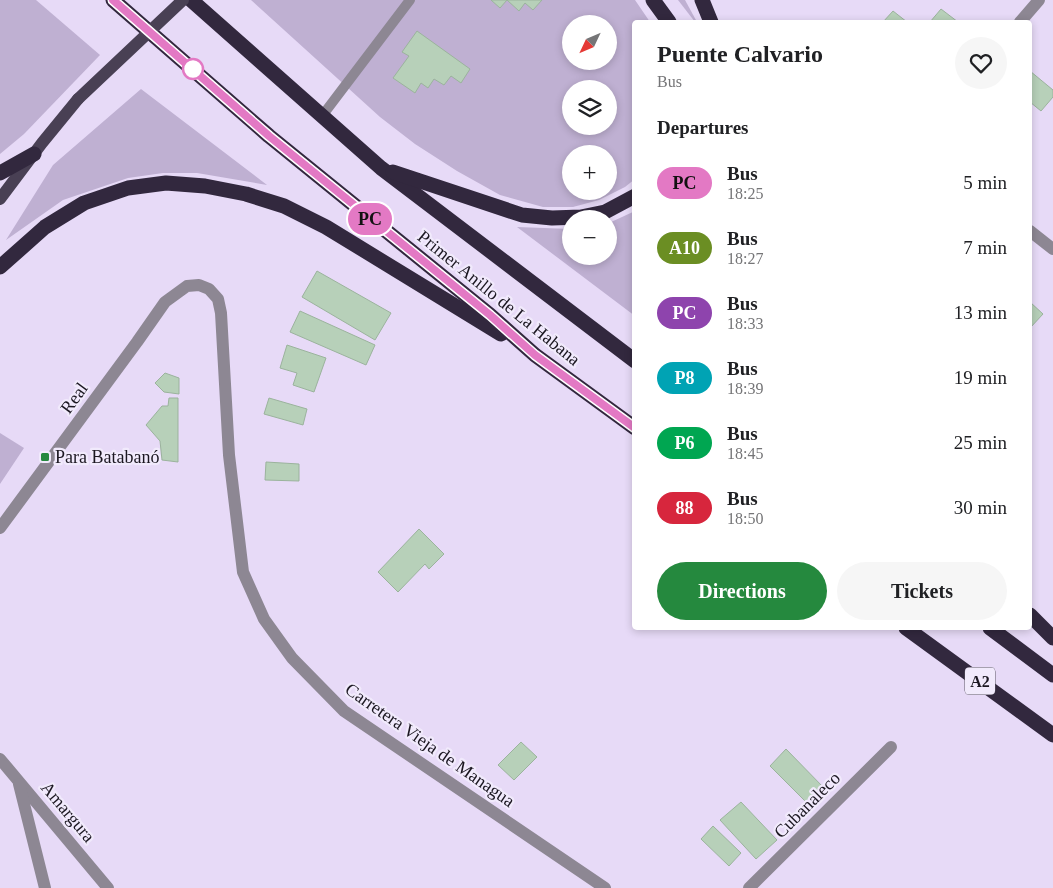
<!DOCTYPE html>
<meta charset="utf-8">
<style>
:root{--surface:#fff;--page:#f6f6f6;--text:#202124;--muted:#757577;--accent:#25893e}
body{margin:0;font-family:"Times New Roman",serif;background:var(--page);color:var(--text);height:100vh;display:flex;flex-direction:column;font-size:19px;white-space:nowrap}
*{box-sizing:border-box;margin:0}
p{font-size:16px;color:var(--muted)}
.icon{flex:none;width:28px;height:28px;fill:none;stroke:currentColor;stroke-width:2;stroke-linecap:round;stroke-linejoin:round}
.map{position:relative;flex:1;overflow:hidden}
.sheet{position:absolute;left:632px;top:20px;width:400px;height:610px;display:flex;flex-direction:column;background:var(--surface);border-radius:5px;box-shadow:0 2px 8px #0003}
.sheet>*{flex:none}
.badge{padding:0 10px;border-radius:16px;font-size:18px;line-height:32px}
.needle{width:32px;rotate:226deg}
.fabs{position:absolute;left:562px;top:15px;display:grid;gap:10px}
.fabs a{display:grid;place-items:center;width:55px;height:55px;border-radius:50%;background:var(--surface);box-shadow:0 2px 8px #0003;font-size:25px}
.map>.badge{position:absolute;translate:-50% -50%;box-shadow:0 0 0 2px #fff}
h2{padding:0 25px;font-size:19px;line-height:45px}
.round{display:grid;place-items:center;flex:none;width:52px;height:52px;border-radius:26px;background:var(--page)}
.overview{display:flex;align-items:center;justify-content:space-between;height:85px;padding:0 25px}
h1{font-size:24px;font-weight:800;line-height:38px}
.action{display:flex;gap:10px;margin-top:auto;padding:10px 25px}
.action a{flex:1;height:58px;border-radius:30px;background:var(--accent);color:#fff;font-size:20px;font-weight:800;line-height:58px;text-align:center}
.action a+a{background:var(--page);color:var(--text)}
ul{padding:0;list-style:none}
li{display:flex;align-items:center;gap:15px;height:65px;padding:0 25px}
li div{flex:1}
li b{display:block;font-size:19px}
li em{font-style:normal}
li .badge{min-width:55px;font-weight:700;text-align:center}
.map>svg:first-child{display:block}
.green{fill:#bfb0d2;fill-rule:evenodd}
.building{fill:#b7d0b9;stroke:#9bb39d}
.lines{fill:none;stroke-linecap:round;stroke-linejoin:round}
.lane{stroke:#8d8793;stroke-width:10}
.street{stroke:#8d8793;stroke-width:12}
.primary{stroke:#494054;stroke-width:12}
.highway{stroke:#32283e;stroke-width:15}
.primary-bridge{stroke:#494054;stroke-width:12}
.line-casing{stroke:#fff;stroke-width:11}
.line{stroke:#e379c4;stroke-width:8}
.stop-dot{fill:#fff;stroke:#e379c4;stroke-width:2.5}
.poi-dot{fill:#25893e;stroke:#f1eafc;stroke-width:2}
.labels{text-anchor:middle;stroke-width:4.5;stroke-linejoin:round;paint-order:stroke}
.shield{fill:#f1eafc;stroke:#5b5663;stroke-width:1}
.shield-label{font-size:16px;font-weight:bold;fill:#1b1721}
.street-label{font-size:18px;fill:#1b1721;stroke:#f1eafc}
.poi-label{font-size:18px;fill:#1b1721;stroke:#f1eafc;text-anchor:start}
</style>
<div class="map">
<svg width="1053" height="888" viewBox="0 0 1053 888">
<rect width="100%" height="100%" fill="#e7daf7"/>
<g class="green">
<polygon points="0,0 36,0 100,55 24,134 0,154"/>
<path d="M251 0H635L650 22H635V179L625 187 599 200 573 207H543L500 195 457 171 415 144 380 117ZM571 24H609V61H571ZM571 89H609V126H571ZM571 154H609V191H571Z"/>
<polygon points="678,0 685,0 697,22 695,22"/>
<polygon points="141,89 267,185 197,173 163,173 128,178 63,200 6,240 53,165"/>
<polygon points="635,211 635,316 517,227 571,229 571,256 609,256 609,223"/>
<polygon points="0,433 24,448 0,484"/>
</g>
<g class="building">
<polygon points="491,0 507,0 500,8"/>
<polygon points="507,0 542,0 533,10 525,3 519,11"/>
<polygon points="941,9 958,22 930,22"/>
<polygon points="893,11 907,22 883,22"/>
<polygon points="417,31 470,69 461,83 451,76 444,85 434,79 428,88 421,83 415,93 393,78 409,56 402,52"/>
<polygon points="1030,71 1053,90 1053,97 1041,111 1030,102"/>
<polygon points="317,271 391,313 375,340 302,297"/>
<polygon points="1030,302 1043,314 1030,328"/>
<polygon points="300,311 375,345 366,365 290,332"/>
<polygon points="287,345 326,358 314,392 293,385 297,373 280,368"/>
<polygon points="165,373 179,378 179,394 164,392 155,383"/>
<polygon points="169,398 178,398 178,462 162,460 160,441 146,425 162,406 168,406"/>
<polygon points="269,398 307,409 303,425 264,414"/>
<polygon points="266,462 299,464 299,481 265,480"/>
<polygon points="419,529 444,554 429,569 425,564 398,592 378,572"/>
<polygon points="521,742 537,757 514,780 498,765"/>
<polygon points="786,749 825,789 809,805 770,766"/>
<polygon points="741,802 777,840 756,859 720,820"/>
<polygon points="713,826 741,853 729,866 701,839"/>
</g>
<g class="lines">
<polyline class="lane" points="322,116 410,0"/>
<g class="street">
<polyline points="1020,22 1039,0"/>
<polyline points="1030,231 1053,249"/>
<polyline points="0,528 137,342 165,302 187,286 199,285 209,289 218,299 221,313 229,455 243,572 264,619 292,658 344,711 605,888"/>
<polyline points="0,759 108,888"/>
<polyline points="19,784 45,888"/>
<polyline points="749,888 891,747"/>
</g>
<polyline class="primary" points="0,199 42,143 78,99"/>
<g class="highway">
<polyline points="113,0 269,136 490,315 535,355 635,428"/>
<polyline points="191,0 381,168 635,361"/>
<polyline points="653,0 669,22"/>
<polyline points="702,0 711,22"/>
<polyline points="393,172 522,215 552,218 581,217 605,212 635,196"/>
<polyline points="0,173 34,154"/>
<polyline points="0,267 45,227 84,203 128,188 166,183 205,186 246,194 284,206 326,227 501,334"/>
<polyline points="1030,615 1053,638"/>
<polyline points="906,628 1053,735"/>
<polyline points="990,628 1053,675"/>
</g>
<polyline class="primary-bridge" points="78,99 183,0"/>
</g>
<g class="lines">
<defs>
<polyline id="line" points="113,0 269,136 490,315 535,355 635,428"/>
</defs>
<use href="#line" class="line-casing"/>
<use href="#line" class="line"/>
</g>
<circle class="stop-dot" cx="193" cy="69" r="10"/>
<rect class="poi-dot" x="40" y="452" width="10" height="10" rx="2.5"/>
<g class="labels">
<rect class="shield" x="965" y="667.5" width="30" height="27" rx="4"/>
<g class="shield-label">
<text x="980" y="687">A2</text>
</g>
<g class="street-label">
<text transform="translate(499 298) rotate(39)" y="6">Primer Anillo de La Habana</text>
<text transform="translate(74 398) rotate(-54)" y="6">Real</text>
<text transform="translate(430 745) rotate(35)" y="6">Carretera Vieja de Managua</text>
<text transform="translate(807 805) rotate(-45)" y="6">Cubanaleco</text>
<text transform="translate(68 812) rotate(50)" y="6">Amargura</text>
</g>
<g class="poi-label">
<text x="55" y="463">Para Batabanó</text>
</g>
</g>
</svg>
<div class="fabs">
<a><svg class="needle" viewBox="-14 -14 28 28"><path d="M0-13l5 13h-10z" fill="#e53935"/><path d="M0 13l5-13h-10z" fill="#757577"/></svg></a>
<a><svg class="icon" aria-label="layers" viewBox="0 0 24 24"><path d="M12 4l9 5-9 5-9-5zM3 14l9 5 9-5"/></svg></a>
<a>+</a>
<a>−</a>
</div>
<b class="badge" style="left:370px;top:219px;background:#e379c4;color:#111">PC</b>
<section class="sheet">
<div class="overview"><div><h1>Puente Calvario</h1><p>Bus</p></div><a class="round"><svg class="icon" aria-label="heart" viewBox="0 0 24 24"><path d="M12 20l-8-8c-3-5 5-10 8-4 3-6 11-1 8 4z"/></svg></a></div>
<h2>Departures</h2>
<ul>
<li><span class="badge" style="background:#e379c4;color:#111">PC</span><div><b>Bus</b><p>18:25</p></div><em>5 min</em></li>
<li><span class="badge" style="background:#6b8e23;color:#fff">A10</span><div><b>Bus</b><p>18:27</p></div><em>7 min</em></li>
<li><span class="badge" style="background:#8e44ad;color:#fff">PC</span><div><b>Bus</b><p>18:33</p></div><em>13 min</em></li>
<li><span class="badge" style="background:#00a3b4;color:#fff">P8</span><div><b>Bus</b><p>18:39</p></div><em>19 min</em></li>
<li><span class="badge" style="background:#00a651;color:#fff">P6</span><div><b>Bus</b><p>18:45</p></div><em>25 min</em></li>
<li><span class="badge" style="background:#d7263d;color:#fff">88</span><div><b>Bus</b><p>18:50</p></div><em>30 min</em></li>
</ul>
<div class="action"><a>Directions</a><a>Tickets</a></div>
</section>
</div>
